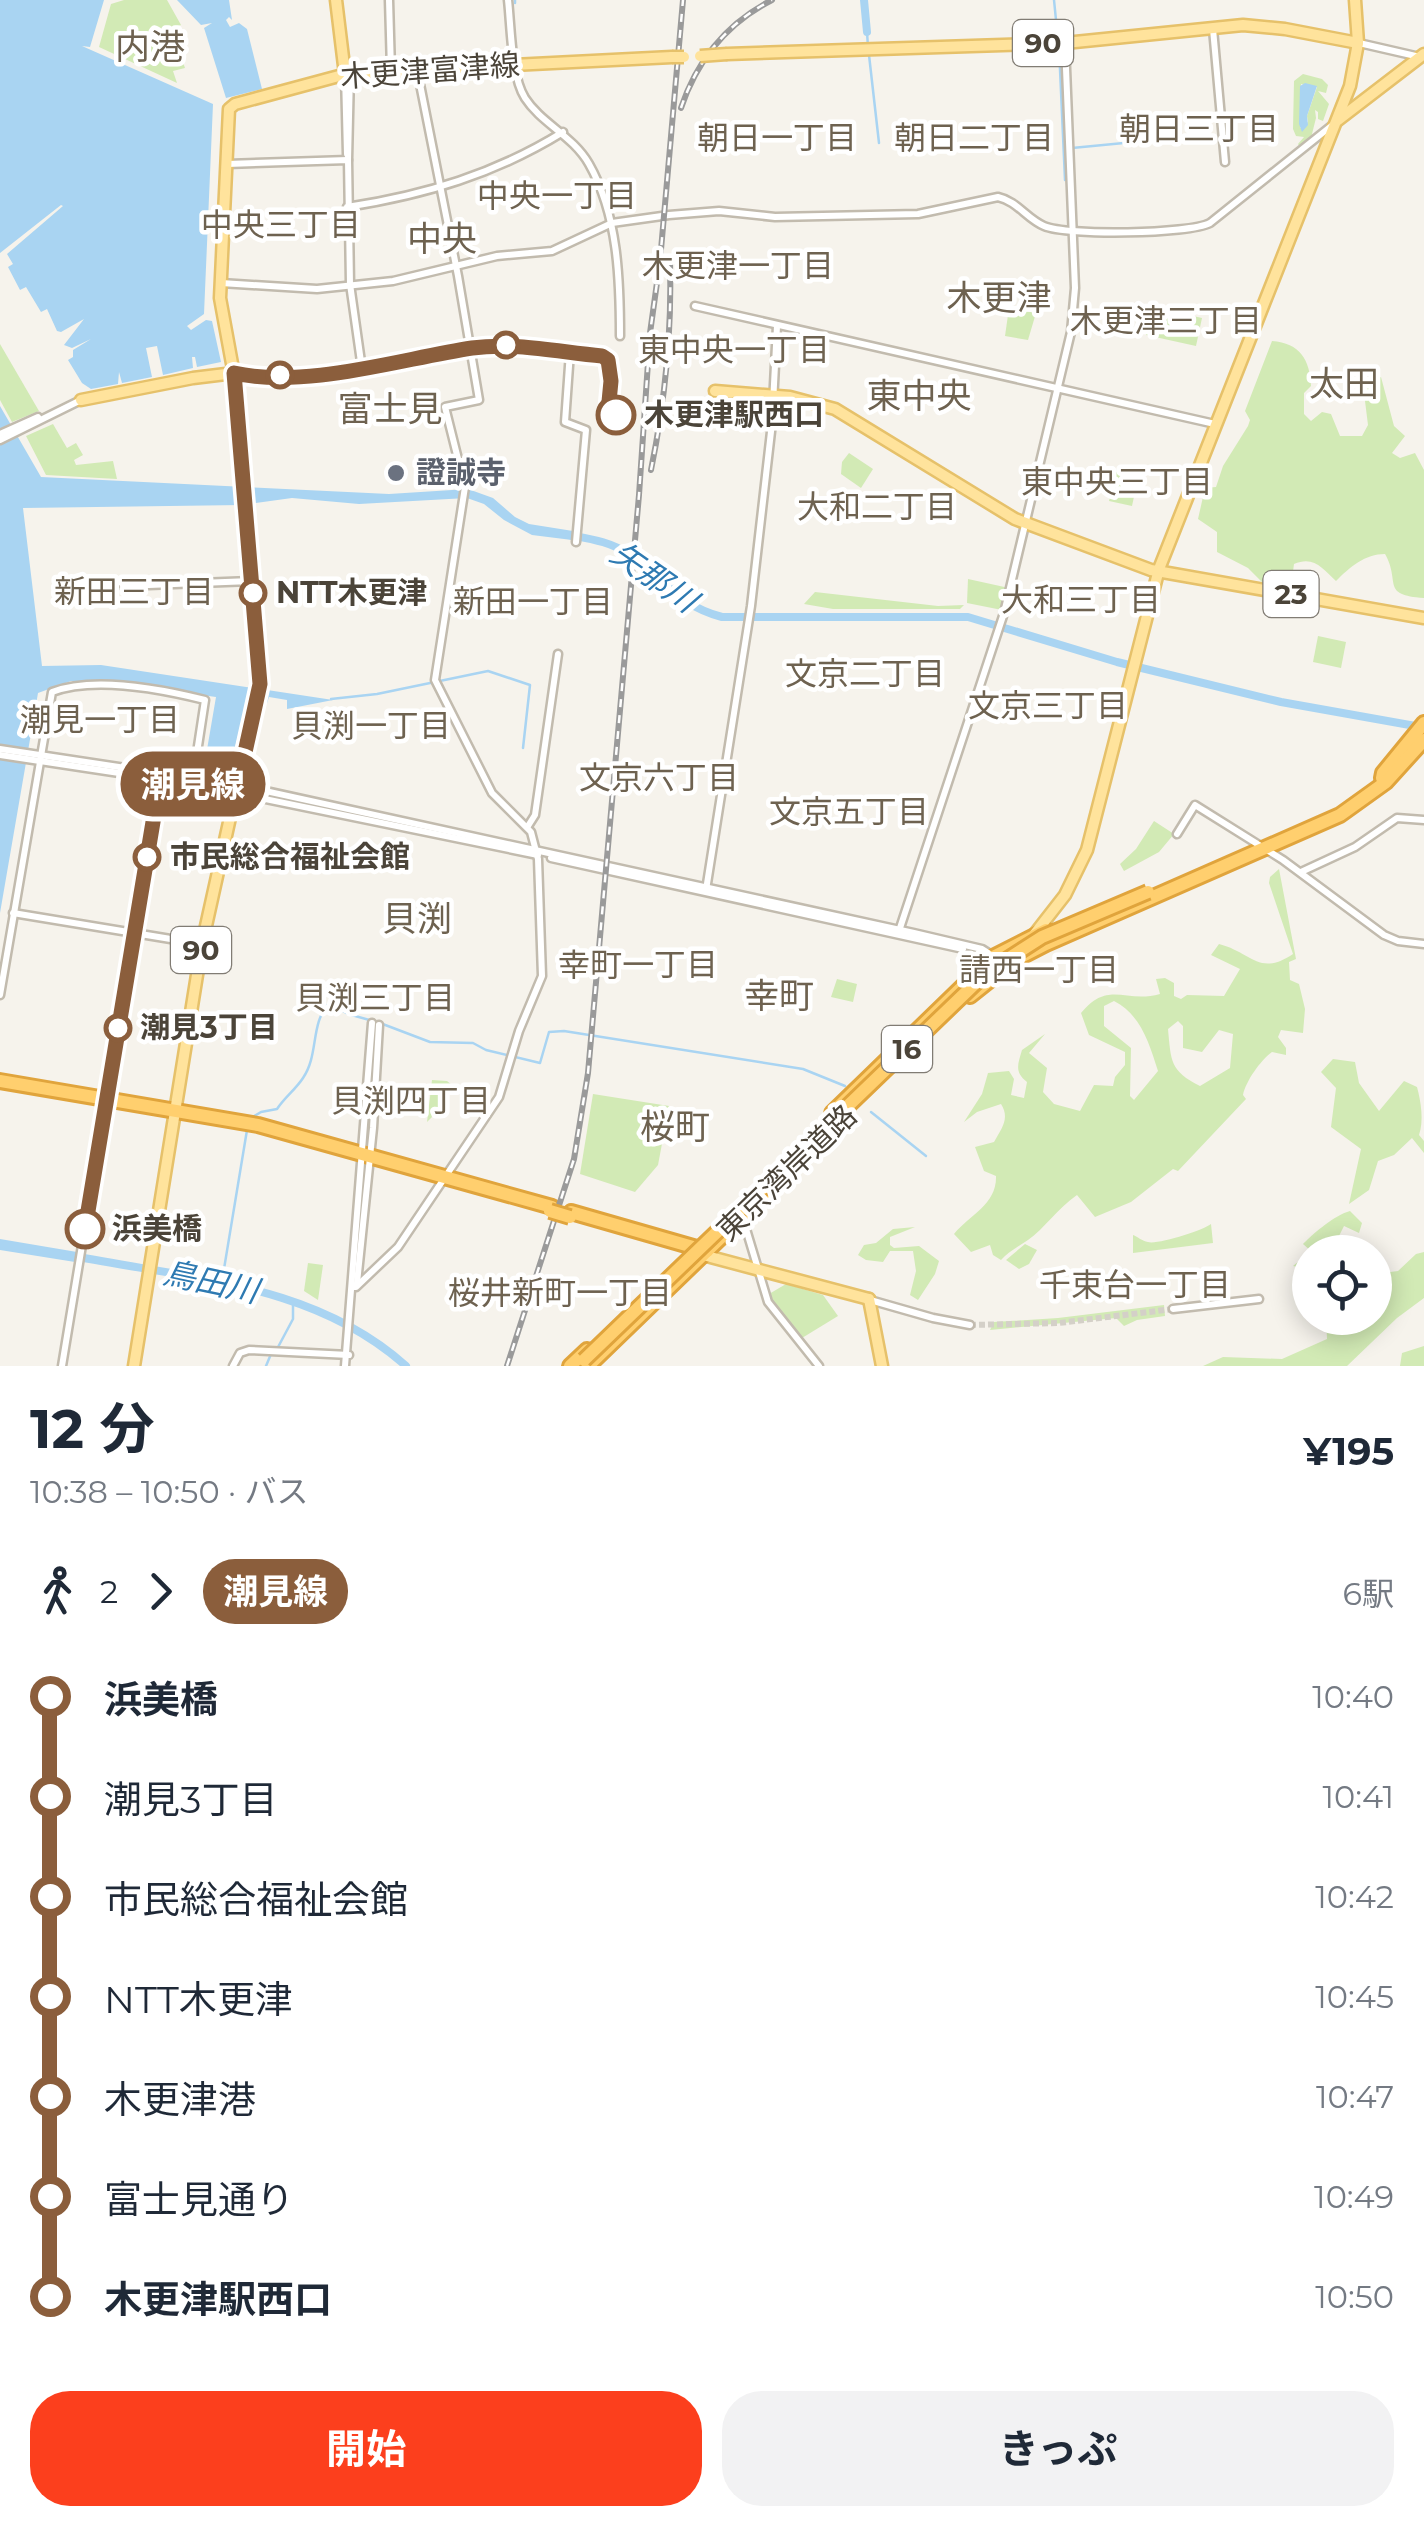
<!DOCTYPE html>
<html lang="ja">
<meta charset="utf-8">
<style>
:root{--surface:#fff;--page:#f2f2f3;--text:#1f2937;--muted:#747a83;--accent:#fc3f1d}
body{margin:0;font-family:Montserrat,"Noto Sans JP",sans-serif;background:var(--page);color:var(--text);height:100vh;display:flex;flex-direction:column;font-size:38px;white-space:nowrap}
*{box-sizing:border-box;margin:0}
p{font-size:32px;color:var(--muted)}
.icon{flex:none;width:55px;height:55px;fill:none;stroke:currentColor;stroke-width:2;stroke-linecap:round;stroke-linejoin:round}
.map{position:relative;height:1366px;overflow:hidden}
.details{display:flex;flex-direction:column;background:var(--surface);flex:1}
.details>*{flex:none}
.badge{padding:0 20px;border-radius:32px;font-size:35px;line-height:65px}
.tools{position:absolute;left:1292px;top:1235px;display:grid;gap:20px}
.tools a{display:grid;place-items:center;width:100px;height:100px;border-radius:50%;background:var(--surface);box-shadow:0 5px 25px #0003;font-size:50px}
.map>.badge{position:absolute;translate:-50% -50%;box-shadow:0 0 0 5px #fff}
.legs{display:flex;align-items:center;gap:15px;height:110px;padding:0 30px;font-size:32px}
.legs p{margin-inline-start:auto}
.head{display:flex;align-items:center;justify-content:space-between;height:170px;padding:0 30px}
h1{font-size:55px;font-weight:700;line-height:75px}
.button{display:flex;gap:20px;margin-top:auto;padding:20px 30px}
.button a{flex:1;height:115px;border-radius:40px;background:var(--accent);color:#fff;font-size:40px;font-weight:700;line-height:115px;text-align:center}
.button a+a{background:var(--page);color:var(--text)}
ul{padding:0 30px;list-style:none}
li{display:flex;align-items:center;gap:35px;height:100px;font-size:38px}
li i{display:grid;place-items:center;width:15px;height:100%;margin:0 12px;background:currentColor}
li i::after{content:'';width:25px;height:25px;margin:-12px;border:8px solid;border-radius:50%;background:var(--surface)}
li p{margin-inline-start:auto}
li:first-child i{background:linear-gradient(#0000 50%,currentColor 0)}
li:last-child i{background:linear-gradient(currentColor 50%,#0000 0)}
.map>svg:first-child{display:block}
.green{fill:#d2eab5;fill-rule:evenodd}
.water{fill:#a9d4f2}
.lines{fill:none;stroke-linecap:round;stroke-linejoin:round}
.stream{stroke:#a9d4f2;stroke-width:2.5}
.river{stroke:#a9d4f2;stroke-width:8}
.minor-tunnel{stroke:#d4d0c8;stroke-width:6;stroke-dasharray:6 3;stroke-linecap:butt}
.minor-casing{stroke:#c2bbae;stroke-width:11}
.major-casing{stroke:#e6c16a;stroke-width:15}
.highway-casing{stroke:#e0a43c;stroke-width:18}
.minor{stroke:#fff;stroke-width:6}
.major{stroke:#ffe39c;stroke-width:10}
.highway{stroke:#ffcf6e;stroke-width:12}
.rail-casing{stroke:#9a9a9a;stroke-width:6}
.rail{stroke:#fff;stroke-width:2.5;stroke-dasharray:8;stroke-linecap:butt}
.major-bridge-casing{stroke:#e6c16a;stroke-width:15;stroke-linecap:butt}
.highway-bridge-casing{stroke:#e0a43c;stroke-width:18;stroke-linecap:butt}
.major-bridge{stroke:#ffe39c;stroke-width:10}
.highway-bridge{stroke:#ffcf6e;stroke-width:12}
.line-1-casing{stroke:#fff;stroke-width:22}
.line-1{stroke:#8b5e3c;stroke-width:15}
.stop-1-dot{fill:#fff;stroke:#8b5e3c;stroke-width:5}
.worship-dot{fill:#6b7280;stroke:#fff;stroke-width:4}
.labels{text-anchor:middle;stroke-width:9;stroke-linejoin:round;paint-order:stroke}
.shield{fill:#fff;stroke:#817c74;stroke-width:2.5}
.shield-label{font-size:28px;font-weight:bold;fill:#4b4439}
.street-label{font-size:30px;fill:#4b4439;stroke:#fff}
.stop-label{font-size:30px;font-weight:bold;fill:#4b4439;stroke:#fff;text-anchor:start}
.worship-label{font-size:30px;font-weight:bold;fill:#5b616d;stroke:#fff;text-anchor:start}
.neighbourhood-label{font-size:32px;fill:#6e6250;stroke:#fff}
.water-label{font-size:32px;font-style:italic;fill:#2e7ab2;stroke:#fff}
.quarter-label{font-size:35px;fill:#6e6250;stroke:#fff}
</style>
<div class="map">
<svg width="1424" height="1366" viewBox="0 0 1424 1366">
<rect width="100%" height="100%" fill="#f6f3ec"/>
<g class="green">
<polygon points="124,0 167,0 181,25 171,29 185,68 173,71 177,83 99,47 111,4"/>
<path d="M1303 74 1322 79 1328 85 1326 93 1318 91 1329 104 1323 121 1318 119V112L1315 110 1316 118 1310 142 1301 149 1298 144 1304 137 1296 136 1293 129 1294 81ZM1301 84 1317 87 1307 116 1308 122 1300 128Z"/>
<polygon points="1153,307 1202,318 1196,346 1146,335"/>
<polygon points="1009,308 1036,313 1028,340 1005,336"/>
<path d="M1272 341C1300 343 1310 360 1311 386L1304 393V414L1311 421 1322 412 1331 414 1340 436H1362L1368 425 1363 385 1381 377 1394 426 1405 436 1392 453 1400 458 1415 453 1424 470V598C1380 595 1401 582 1385 554 1365 554 1350 567 1336 581 1323 569 1314 555 1294 564L1292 579 1298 588 1262 582 1248 568 1217 552V532L1198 519 1205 488 1216 487 1223 466 1248 426 1250 420 1245 411Z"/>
<polygon points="0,344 39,411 12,422 0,400"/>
<polygon points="53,424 67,448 76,443 83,455 74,460 76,465 113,461 117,479 46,475 26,436"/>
<polygon points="849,453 873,469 861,488 841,474 842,462"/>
<polygon points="1116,472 1138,478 1132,506 1109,501"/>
<polygon points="968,579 1009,588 1002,610 967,603"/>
<polygon points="815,592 938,606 964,605 960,609 833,609 804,604"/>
<polygon points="1318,636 1346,642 1341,668 1313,662"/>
<polygon points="1154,821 1174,834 1159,852 1124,871 1120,864 1136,849"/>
<path d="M1279 869 1296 959 1289 962 1290 980 1299 984 1305 1009 1303 1033 1281 1030 1278 1037 1286 1048V1055L1272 1052C1260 1061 1246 1081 1243 1095L1246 1099 1178 1171 1173 1169 1131 1202 1095 1217 1077 1195C1058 1208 1044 1229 1028 1240 1018 1247 1009 1251 1001 1260L993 1255 990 1245 971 1252 954 1234C971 1214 997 1204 996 1176L984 1171 975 1147 994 1142C1002 1128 1010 1118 1001 1104L977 1112 964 1122 982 1094 988 1073 1009 1071 1014 1079 1011 1095 1024 1098 1027 1082C1014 1072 1018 1064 1022 1050L1045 1034 1029 1053 1047 1068 1043 1092 1054 1104 1080 1111 1094 1085 1113 1086 1115 1077 1125 1065V1052L1089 1035 1081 1013C1109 979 1125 1004 1160 994L1156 979 1165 978 1174 983V996L1181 999 1187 995 1224 996 1240 969 1211 955 1219 944C1251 952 1259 977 1293 954L1269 883 1270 877ZM1114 1001C1141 1015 1149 1043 1158 1071L1134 1100 1130 1096 1131 1048 1104 1026V1006ZM1178 1021 1183 1026V1048L1202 1052 1219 1030 1233 1034 1230 1068 1200 1086C1170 1071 1171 1061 1168 1029Z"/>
<polygon points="837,979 857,984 853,1002 831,997"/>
<path d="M1333 1059 1355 1062 1359 1083 1379 1111 1404 1081 1417 1087C1421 1102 1424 1121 1419 1135L1424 1141V1153L1412 1138 1394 1155 1378 1161 1369 1190 1349 1204 1361 1149 1331 1127 1336 1088 1321 1072Z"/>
<polygon points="432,1080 447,1081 452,1085 436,1113 427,1122"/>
<polygon points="593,1094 669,1106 658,1165 635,1192 580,1174"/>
<path d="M1350 1211 1362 1223 1359 1233 1344 1226 1331 1252H1310V1259L1302 1268 1293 1266 1311 1251 1303 1244C1315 1232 1335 1215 1350 1211Z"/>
<path d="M1211 1224 1213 1243 1133 1253V1235C1138 1237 1142 1241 1148 1242 1157 1245 1204 1230 1211 1224Z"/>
<polygon points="915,1227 890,1237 890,1245 894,1248 919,1246 939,1261 935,1274 918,1300 910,1295 916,1271 913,1251 890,1251 883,1262 866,1260 858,1255 864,1245 876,1243 893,1229"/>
<polygon points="1025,1244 1037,1250 1029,1264 1019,1269 1006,1260"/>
<polygon points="1424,1252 1424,1298 1397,1318 1347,1366 1203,1366 1223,1357 1282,1359 1327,1339 1326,1318 1375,1318 1375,1274 1398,1271 1416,1254"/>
<polygon points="308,1263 323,1265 318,1300 304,1291"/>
<polygon points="786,1284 823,1295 838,1316 802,1338 775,1310 769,1294"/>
<polygon points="1164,1305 1165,1316 1137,1320 1124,1326 1116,1318 990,1330 994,1322 1058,1318"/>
<polygon points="1424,1346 1424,1366 1400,1366 1402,1353"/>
</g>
<g class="water">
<polygon points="0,0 104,0 90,47 82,46 213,104 204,314 187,326 191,330 206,320 212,321 221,362 197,367 195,357 192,357 193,368 163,375 157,346 146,348 152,377 122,383 119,372 118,384 91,389 82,383 68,360 73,357 73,350 91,339 72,348 64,345 84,319 61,332 57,331 47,309 41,312 26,287 20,290 8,267 13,264 7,254 63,206 61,205 0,253"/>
<polygon points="177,0 229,0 232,20 229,17 226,20 230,27 239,23 247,29 262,89 226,98 204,28 212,23 201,25"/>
<polygon points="1305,83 1317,86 1307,116 1308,125 1302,132 1299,124 1300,86"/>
<polygon points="0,406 41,477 389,494 468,489 493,498 515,517 529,524 573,531 572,540 532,535 504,520 484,504 467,498 359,504 292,498 242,505 23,508 42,666 101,665 333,700 287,709 287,700 269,697 267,703 246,703 228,776 203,773 216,697 100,681 71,681 38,693 0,913"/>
<polygon points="0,1239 77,1252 75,1262 0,1250"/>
</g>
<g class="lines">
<g class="stream">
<polyline points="515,0 515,3"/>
<polyline points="1054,0 1058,40"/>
<polyline points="867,32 868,47"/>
<polyline points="1059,47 1065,180"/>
<polyline points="869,55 879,143"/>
<polyline points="1072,148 1155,140"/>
<polyline points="331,699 377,694 488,671 530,685 523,748"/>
<polyline points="380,1023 430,1042 473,1043 486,1050 540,1063 549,1032 564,1031 803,1069 845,1086"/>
<polyline points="871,1112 926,1156"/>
<path d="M251 1118 261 1112 277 1109C285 1097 296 1089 303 1078 319 1055 310 1024 329 1003L348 1014 373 1021"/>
<polyline points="222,1281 247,1130"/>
<polyline points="277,1349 293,1319 293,1301"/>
<polyline points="266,1366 271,1354"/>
</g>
<g class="river">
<polyline points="864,0 867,32"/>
<path d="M569 535C591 539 612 542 630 555 665 580 679 606 722 617H968L1117 662 1281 702 1421 727"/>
<path d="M74 1256C189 1279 314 1283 406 1366"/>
</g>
<polyline class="minor-tunnel" points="970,1325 1059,1323 1173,1309"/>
<defs>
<g id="minor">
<polyline points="389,0 391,70"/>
<path d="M508 0C511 26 511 76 525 98 541 123 573 136 589 164 618 215 620 279 620 336"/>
<polyline points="1213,29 1225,162"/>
<polyline points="1359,43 1420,57"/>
<polyline points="345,74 347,154"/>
<polyline points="348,160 350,73"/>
<polyline points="227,164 348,160 350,284 362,369"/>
<path d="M347 207C425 195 495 174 563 132"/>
<path d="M221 283 317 289 393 281 497 256 552 251 612 223 669 215 719 211 775 217 918 214 998 197C1017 201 1027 219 1044 226 1067 236 1189 234 1210 223L1335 123"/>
<polyline points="695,306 1215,424"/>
<polyline points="570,352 565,422 586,430 576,542"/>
<polyline points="234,373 324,374 512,344 602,356"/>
<polyline points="0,434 38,417"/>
<polyline points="0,440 81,400"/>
<polyline points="123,586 251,581"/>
<polyline points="0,749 238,785 914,933 982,949 993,956"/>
<polyline points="0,755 192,784 538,855"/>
<polyline points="528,826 535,815 558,654"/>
<polyline points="1177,834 1195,805 1283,860 1384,935 1398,941 1424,944"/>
<polyline points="551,858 963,949"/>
<polyline points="1301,872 1355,847 1397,818 1424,820"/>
<polyline points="706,890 751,606 772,423 777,326"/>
<polyline points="13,913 201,944"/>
<polyline points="899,931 1004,613 1071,332 1075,288 1065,44"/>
<path d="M0 995 52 692C94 676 161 689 205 700L193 779"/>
<polyline points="743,1219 768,1302 819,1366"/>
<polyline points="357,1283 373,1128 379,1025"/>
<polyline points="352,1287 356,1287 398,1247 499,1097 519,1031 542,976 538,859 531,832 492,793 435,680 465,487 445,407 479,400 458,276 417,69"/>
<polyline points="870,1300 933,1318 970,1325"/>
<polyline points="1173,1309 1259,1299"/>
<polyline points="62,1366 160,775"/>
<polyline points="233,1366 240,1353 249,1350 349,1355"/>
<polyline points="345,1366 372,1023"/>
</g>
<g id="major">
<polyline points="336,0 345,74"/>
<polyline points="727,54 1065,43 1243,25 1285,29 1358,43"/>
<polyline points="1338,120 1424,54"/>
<polyline points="715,391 790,397 835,409 1015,519 1151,570 1424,618"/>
<polyline points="81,400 193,378 234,373"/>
<polyline points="1033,936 1065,895 1087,850 1159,569 1350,86 1358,43 1355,0"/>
<polyline points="703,1255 869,1299"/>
<polyline points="869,1299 882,1366"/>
<polyline points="134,1366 202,944 259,687 242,440 235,380 220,298 229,109 235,104 350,73 672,57"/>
</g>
<g id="highway">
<polyline points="1382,778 1383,773 1424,723"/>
<polyline points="970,996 1015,960 1046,944 1340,815 1386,782 1424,740"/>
<polyline points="0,1081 258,1125 552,1207"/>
<polyline points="832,1113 993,957 1046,930"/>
<polyline points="571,1212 707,1251"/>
<polyline points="570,1366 587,1350"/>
<polyline points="588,1366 830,1132"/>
</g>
</defs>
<use href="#minor" class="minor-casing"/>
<use href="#major" class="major-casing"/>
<use href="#highway" class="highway-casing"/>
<use href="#minor" class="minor"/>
<use href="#major" class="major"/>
<use href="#highway" class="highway"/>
<defs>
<g id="rail">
<path d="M681 108C697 60 727 23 772 0"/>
<path d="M651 470C665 401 672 333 670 262"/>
<polyline points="507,1366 574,1159 588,1073 639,495 650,333 660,261 683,0"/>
</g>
</defs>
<use href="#rail" class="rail-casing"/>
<use href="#rail" class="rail"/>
<defs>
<g id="major-bridge">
<polyline points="700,56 727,54"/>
<polyline points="672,57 684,57"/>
</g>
<g id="highway-bridge">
<polyline points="550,1211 570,1217"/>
<polyline points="584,1360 986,973 1042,937 1148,892"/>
</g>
</defs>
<use href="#major-bridge" class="major-bridge-casing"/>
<use href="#highway-bridge" class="highway-bridge-casing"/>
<use href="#major-bridge" class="major-bridge"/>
<use href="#highway-bridge" class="highway-bridge"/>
</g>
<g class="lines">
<defs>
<path id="line-1" d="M85 1229 160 780 236 793 260 684 234 373C306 389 400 359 472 348 516 342 558 352 602 356L608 360 611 381 608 412 616 415"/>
</defs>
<use href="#line-1" class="line-1-casing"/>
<use href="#line-1" class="line-1"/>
</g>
<g class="stop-1-dot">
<circle cx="506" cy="345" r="12"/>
<circle cx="280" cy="375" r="12"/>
<circle cx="616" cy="415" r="18"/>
<circle cx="253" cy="593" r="12"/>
<circle cx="147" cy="857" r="12"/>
<circle cx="118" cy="1028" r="12"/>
<circle cx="85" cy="1229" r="18"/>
</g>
<circle class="worship-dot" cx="396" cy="473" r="10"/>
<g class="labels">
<g class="shield">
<rect x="1013" y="20" width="60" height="46" rx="8"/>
<rect x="1263.5" y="571" width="55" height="46" rx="8"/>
<rect x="171" y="927" width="60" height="46" rx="8"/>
<rect x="882" y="1026" width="50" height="46" rx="8"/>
</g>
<g class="shield-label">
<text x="1043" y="53">90</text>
<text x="1291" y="604">23</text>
<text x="201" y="960">90</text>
<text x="907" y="1059">16</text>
</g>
<g class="street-label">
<text transform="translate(430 71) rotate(-4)" y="10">木更津富津線</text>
<text transform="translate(787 1173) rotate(-44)" y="10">東京湾岸道路</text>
</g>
<g class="stop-label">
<text x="644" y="425">木更津駅西口</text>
<text x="276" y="603">NTT木更津</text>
<text x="170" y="867">市民総合福祉会館</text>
<text x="140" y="1038">潮見3丁目</text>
<text x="112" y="1239">浜美橋</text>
</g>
<g class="worship-label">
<text x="416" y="483">證誠寺</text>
</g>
<g class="neighbourhood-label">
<text x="1199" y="140">朝日三丁目</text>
<text x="777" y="149">朝日一丁目</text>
<text x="974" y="149">朝日二丁目</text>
<text x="557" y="207">中央一丁目</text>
<text x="281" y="236">中央三丁目</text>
<text x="738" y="277">木更津一丁目</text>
<text x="1166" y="332">木更津三丁目</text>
<text x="734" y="361">東中央一丁目</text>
<text x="1117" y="493">東中央三丁目</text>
<text x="877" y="518">大和二丁目</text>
<text x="134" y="603">新田三丁目</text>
<text x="1081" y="611">大和三丁目</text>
<text x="533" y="613">新田一丁目</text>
<text x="865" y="685">文京二丁目</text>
<text x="1048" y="717">文京三丁目</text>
<text x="100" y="731">潮見一丁目</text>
<text x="371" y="737">貝渕一丁目</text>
<text x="659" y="789">文京六丁目</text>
<text x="849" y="823">文京五丁目</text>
<text x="638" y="976">幸町一丁目</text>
<text x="1039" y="981">請西一丁目</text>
<text x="375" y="1009">貝渕三丁目</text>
<text x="411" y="1112">貝渕四丁目</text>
<text x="1135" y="1296">千束台一丁目</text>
<text x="560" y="1304">桜井新町一丁目</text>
</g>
<g class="water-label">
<text transform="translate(654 577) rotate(35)" y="11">矢那川</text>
<text transform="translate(211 1282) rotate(12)" y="11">鳥田川</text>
</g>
<g class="quarter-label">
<text x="150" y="59">内港</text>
<text x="442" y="251">中央</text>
<text x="999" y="310">木更津</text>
<text x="1344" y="396">太田</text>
<text x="919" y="408">東中央</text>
<text x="390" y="421">富士見</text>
<text x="417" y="931">貝渕</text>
<text x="779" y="1008">幸町</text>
<text x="675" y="1139">桜町</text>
</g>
</g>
</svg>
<div class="tools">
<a><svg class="icon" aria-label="locate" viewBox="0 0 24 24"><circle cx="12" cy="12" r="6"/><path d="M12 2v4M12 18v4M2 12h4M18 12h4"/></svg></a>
</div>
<b class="badge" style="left:193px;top:784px;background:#8b5e3c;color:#fff">潮見線</b>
</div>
<section class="details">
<div class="head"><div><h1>12 分</h1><p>10:38 – 10:50 · バス</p></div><b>¥195</b></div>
<div class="legs"><svg class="icon" aria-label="walk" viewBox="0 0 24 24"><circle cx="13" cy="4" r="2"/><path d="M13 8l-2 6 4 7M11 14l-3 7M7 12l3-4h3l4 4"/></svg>2<svg class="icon" aria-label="forward" viewBox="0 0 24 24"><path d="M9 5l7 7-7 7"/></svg><b class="badge" style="background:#8b5e3c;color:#fff">潮見線</b><p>6駅</p></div>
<ul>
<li><i style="color:#8b5e3c"></i><b>浜美橋</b><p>10:40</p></li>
<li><i style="color:#8b5e3c"></i><span>潮見3丁目</span><p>10:41</p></li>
<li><i style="color:#8b5e3c"></i><span>市民総合福祉会館</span><p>10:42</p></li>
<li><i style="color:#8b5e3c"></i><span>NTT木更津</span><p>10:45</p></li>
<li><i style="color:#8b5e3c"></i><span>木更津港</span><p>10:47</p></li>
<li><i style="color:#8b5e3c"></i><span>富士見通り</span><p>10:49</p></li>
<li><i style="color:#8b5e3c"></i><b>木更津駅西口</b><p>10:50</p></li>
</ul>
<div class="button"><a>開始</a><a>きっぷ</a></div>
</section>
